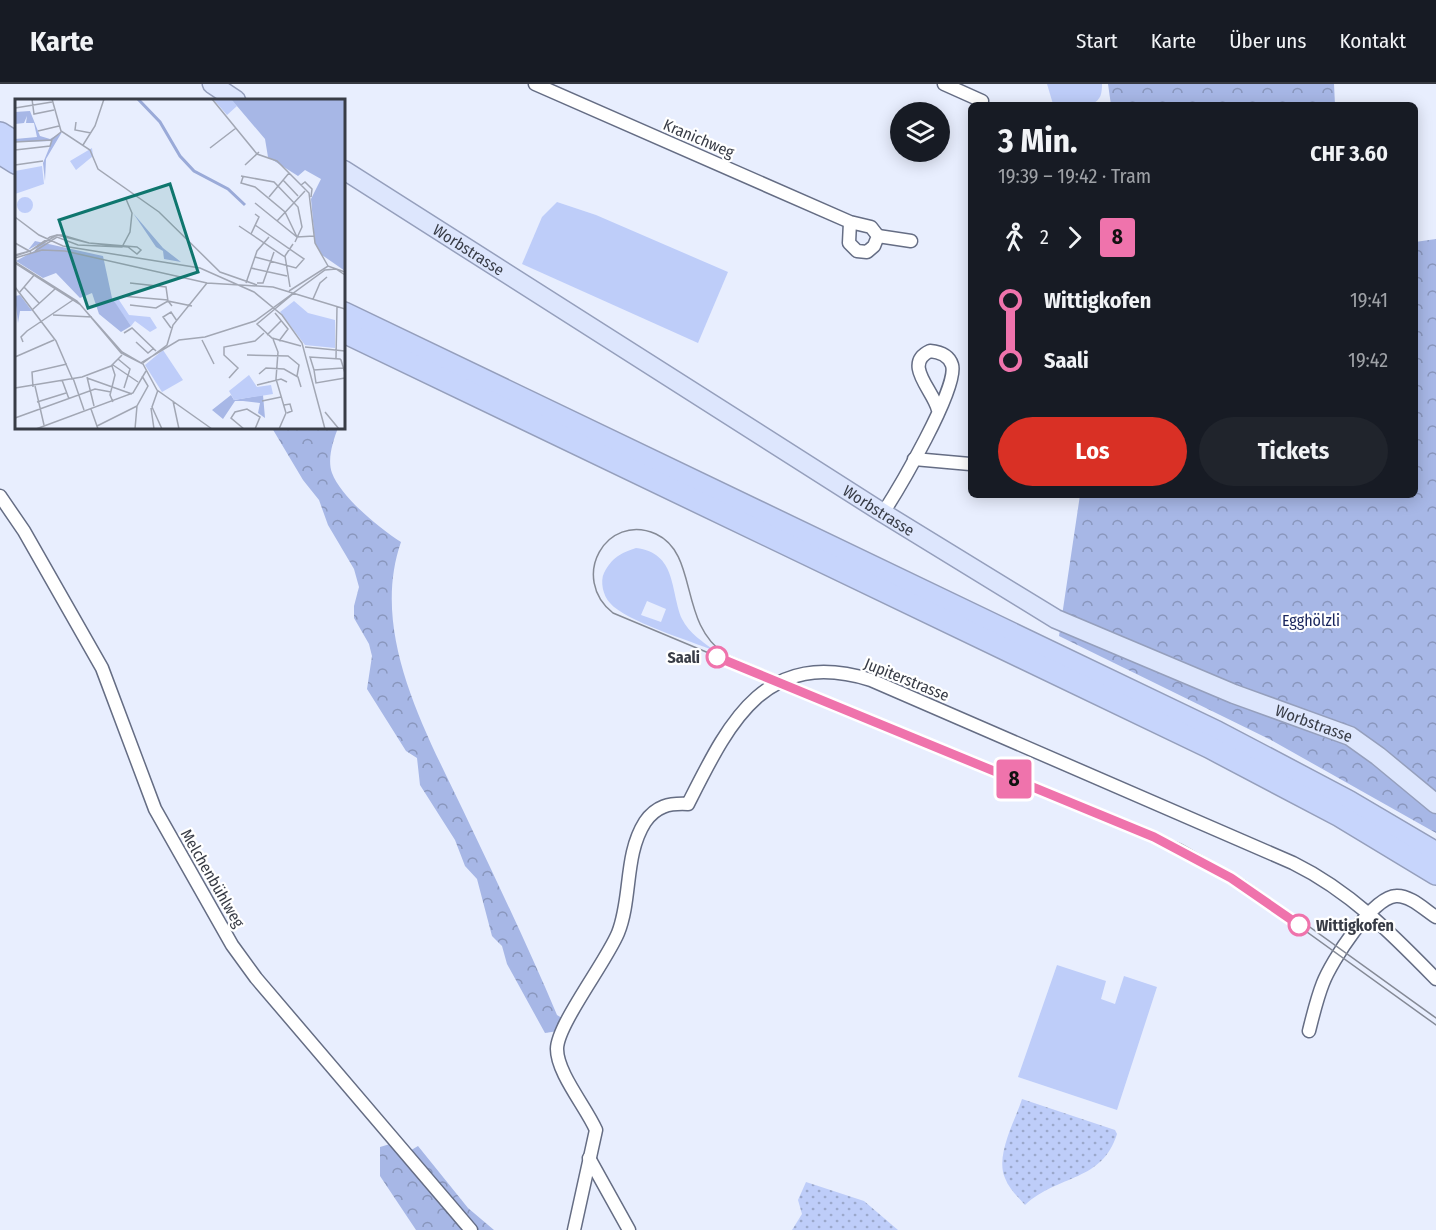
<!DOCTYPE html>
<html lang="de">
<meta charset="utf-8">
<style>
:root{--surface:#171b24;--page:#20242c;--text:#f1f3f6;--muted:#9ea1a6;--line:#363941;--accent:#d93025}
body{margin:0;font-family:"Fira Sans Condensed",sans-serif;background:var(--page);color:var(--text);height:100vh;display:flex;flex-direction:column;font-size:22px;white-space:nowrap}
*{box-sizing:border-box;margin:0}
p{font-size:20px;color:var(--muted)}
.icon{flex:none;width:33px;height:33px;fill:none;stroke:currentColor;stroke-width:2;stroke-linecap:round;stroke-linejoin:round}
.map{position:relative;flex:1;overflow:hidden}
.sheet{position:absolute;left:968px;top:18px;width:450px;height:396px;display:flex;flex-direction:column;background:var(--surface);border-radius:9px;box-shadow:0 3px 15px #0003}
.sheet>*{flex:none}
.badge{padding:0 12px;border-radius:4px;font-size:21px;line-height:39px}
.fabs{position:absolute;left:890px;top:18px;display:grid;gap:12px}
.fabs a{display:grid;place-items:center;width:60px;height:60px;border-radius:50%;background:var(--surface);box-shadow:0 3px 15px #0003;font-size:30px}
.map>.badge{position:absolute;translate:-50% -50%;box-shadow:0 0 0 3px #fff}
.legs{display:flex;align-items:center;gap:9px;height:66px;padding:0 30px;font-size:20px}
.legs p{margin-inline-start:auto}
.headline{display:flex;align-items:center;justify-content:space-between;height:102px;padding:0 30px}
h1{font-size:33px;font-weight:700;line-height:45px}
.button{display:flex;gap:12px;margin-top:auto;padding:12px 30px}
.button a{flex:1;height:69px;border-radius:36px;background:var(--accent);color:#fff;font-size:24px;font-weight:700;line-height:69px;text-align:center}
.button a+a{background:var(--page);color:var(--text)}
ul{padding:0 30px;list-style:none}
li{display:flex;align-items:center;gap:21px;height:60px;font-size:22px}
li i{display:grid;place-items:center;width:9px;height:100%;margin:0 8px;background:currentColor}
li i::after{content:'';width:15px;height:15px;margin:-8px;border:4px solid;border-radius:50%;background:var(--surface)}
li p{margin-inline-start:auto}
li:first-child i{background:linear-gradient(#0000 50%,currentColor 0)}
li:last-child i{background:linear-gradient(currentColor 50%,#0000 0)}
header{display:flex;align-items:center;gap:36px;box-sizing:border-box;height:84px;padding:0 30px;background:var(--surface);border-bottom:2px solid var(--line)}
header strong{font-size:28px}
nav{display:flex;gap:33px;margin-inline-start:auto;font-size:21px}
.map>svg:first-child{display:block}
.grass{fill:#becdf9;fill-rule:evenodd}
.forest{fill:url(#forest-crowns)}
.park{fill:url(#park-dots)}
.lines{fill:none;stroke-linecap:round;stroke-linejoin:round}
.street-casing{stroke:#656d84;stroke-width:15}
.primary-casing{stroke:#959fbc;stroke-width:21}
.highway-casing{stroke:#959fbc;stroke-width:24}
.street{stroke:#fff;stroke-width:12}
.primary{stroke:#dde6fd;stroke-width:18}
.highway{stroke:#c7d5fc;stroke-width:21}
.tram{stroke:#858a96;stroke-width:1.5}
.line-1-casing{stroke:#fff;stroke-width:14}
.line-1{stroke:#ef73ac;stroke-width:9}
.stop-1-dot{fill:#fff;stroke:#ef73ac;stroke-width:3}
.labels{text-anchor:middle;stroke-width:4.5;stroke-linejoin:round;paint-order:stroke}
.street-label{font-size:16px;fill:#383c46;stroke:#fff}
.park-label{font-size:16px;fill:#1a265e;stroke:#fff}
.stop-label{font-size:16px;font-weight:bold;fill:#383c46;stroke:#fff;text-anchor:end}
.inset-river{fill:none;stroke:#9aaad8;stroke-width:3}
.inset-road{fill:none;stroke:#a2a7b4;stroke-width:1.5}
.view{fill:#0f766e;fill-opacity:0.15;stroke:#0f766e;stroke-width:3}
.inset-edge{fill:none;stroke:#383c46;stroke-width:3}
</style>
<header>
<strong>Karte</strong>
<nav><a>Start</a><a>Karte</a><a>Über uns</a><a>Kontakt</a></nav>
</header>
<div class="map">
<svg width="1436" height="1146" viewBox="0 0 1436 1146">
<defs>
<pattern id="forest-crowns" width="20" height="18" patternUnits="userSpaceOnUse" patternTransform="scale(1.5)"><rect width="20" height="18" fill="#a7b7e6"/><path d="M2 6a3 3 0 1 1 6 0M12 15a3 3 0 1 1 6 0" fill="none" stroke="#8996bc"/></pattern>
<pattern id="park-dots" width="8" height="8" patternUnits="userSpaceOnUse" patternTransform="scale(1.5)"><rect width="8" height="8" fill="#becdf9"/><path d="M2 2h.1M6 6h.1" fill="none" stroke="#9ba8cb" stroke-width="1.8" stroke-linecap="round"/></pattern>
</defs>
<rect width="100%" height="100%" fill="#e8eefe"/>
<g class="grass">
<path d="M1047 0H1102C1102 9 1101 16 1092 20H1053Z"/>
<polygon points="557,118 596,131 728,188 698,259 522,180 542,133"/>
<path d="M636 464C677 469 670 506 682 535 689 549 703 558 715 567 691 557 625 537 610 519 603 512 600 497 604 489 612 474 620 469 636 464ZM647 517 666 525 661 538 641 531Z"/>
<polygon points="1057,881 1106,897 1101,915 1115,920 1124,892 1157,903 1117,1026 1018,993"/>
</g>
<g class="forest">
<polygon points="1108,0 1334,0 1335,21 1111,21"/>
<polygon points="1436,155 1436,749 1271,656 1059,552 1080,411 1414,411 1415,158"/>
<path d="M272 344H338C333 357 327 375 332 389 341 413 379 444 401 458 368 553 431 657 470 741 500 804 530 867 557 931L565 936 558 947 545 949 507 880 502 862 492 852 477 795 465 782 455 756 420 701 417 674 406 667 367 605 372 572 369 560 354 534V522L359 503 354 485 328 441 319 416 303 396Z"/>
<polygon points="390,1060 403,1071 418,1062 468,1124 494,1146 416,1146 380,1092 380,1063"/>
</g>
<g class="park">
<path d="M1022 1015 1115 1046 1117 1050C1102 1098 1059 1090 1025 1121 1018 1113 1009 1105 1005 1094 995 1072 1015 1037 1022 1015Z"/>
<polygon points="806,1098 864,1117 898,1146 792,1146 802,1130 798,1116"/>
</g>
<g class="lines">
<defs>
<g id="street">
<polyline points="535,0 850,138 871,143 878,152 874,162 867,168 857,167 849,159 850,138"/>
<polyline points="944,0 982,17"/>
<polyline points="878,152 911,157"/>
<polyline points="914,375 970,380"/>
<polyline points="0,412 24,447 102,584 155,725 232,861 256,894 471,1146"/>
<path d="M883 429C898 406 959 303 952 281 949 271 940 268 930 267 902 280 934 307 938 326"/>
<path d="M1309 947C1313 931 1317 914 1323 899 1331 878 1372 813 1396 812 1410 811 1425 826 1436 833"/>
<polyline points="589,1074 629,1146"/>
<path d="M574 1146 596 1046C586 1023 557 989 557 965 557 941 606 878 618 849 632 814 624 771 645 738 656 722 669 719 688 720 729 639 764 563 871 596L1293 779C1350 807 1392 850 1436 895"/>
</g>
<g id="primary">
<polyline points="212,0 236,16"/>
<path id="s1" d="M344 86 883 429 1056 535 1234 610 1350 652 1378 672 1436 720"/>
</g>
<g id="highway">
<polyline points="0,49 16,59"/>
<polyline points="0,69 16,79"/>
<polyline points="344,229 1217,648 1348,717 1436,769"/>
<polyline points="344,248 1209,663 1340,732 1436,790"/>
</g>
</defs>
<use href="#street" class="street-casing"/>
<use href="#primary" class="primary-casing"/>
<use href="#highway" class="highway-casing"/>
<use href="#street" class="street"/>
<use href="#primary" class="primary"/>
<use href="#highway" class="highway"/>
<path class="tram" d="M1436 934 1246 797 1181 760 725 570C678 539 699 470 656 450 606 428 569 494 613 529L1178 765 1243 802 1436 941"/>
</g>
<g class="lines">
<defs>
<polyline id="line-1" points="717,573 1154,753 1231,794 1299,841"/>
</defs>
<use href="#line-1" class="line-1-casing"/>
<use href="#line-1" class="line-1"/>
</g>
<g class="stop-1-dot">
<circle cx="717" cy="573" r="10"/>
<circle cx="1299" cy="841" r="10"/>
</g>
<g class="labels">
<g class="street-label">
<text transform="translate(699 54) rotate(23)" y="6">Kranichweg</text>
<text dy="6" stroke="none"><textPath href="#s1" startOffset="148">Worbstrasse</textPath></text>
<text dy="6" stroke="none"><textPath href="#s1" startOffset="634">Worbstrasse</textPath></text>
<text transform="translate(907 595) rotate(22)" y="6">Jupiterstrasse</text>
<text dy="6" stroke="none"><textPath href="#s1" startOffset="1120">Worbstrasse</textPath></text>
<text transform="translate(213 794) rotate(60)" y="6">Melchenbühlweg</text>
</g>
<g class="park-label">
<text x="1311" y="542">Egghölzli</text>
</g>
<g class="stop-label">
<text x="700" y="579">Saali</text>
<text x="1316" y="847" text-anchor="start">Wittigkofen</text>
</g>
</g>
<g transform="translate(15 15)">
<rect width="330" height="330" fill="#e8eefe"/>
<path d="M198 0H216L222 7 212 16ZM2 106a8 8 0 1 1 16 0a8 8 0 1 1-16 0ZM102 198 114 216 135 218 142 229 135 233 120 222 116 227 101 206 98 200ZM279 202 293 214 320 221V249L290 246 265 213Z" fill="#becdf9"/>
<path d="M216 0H330V172L307 156 300 144 296 100 306 80 290 71 283 77 253 58 250 40ZM15 12 25 37 35 40 47 33 31 60 30 82 28 64 37 42 0 43V40L22 38 19 24H11L12 17 9 24 0 25V13ZM118 114 148 149 166 163 149 160 148 152 141 148ZM20 142 88 157 97 199 116 227 106 233 84 215 77 194 65 199 41 174 28 179 1 162 21 151 22 146 13 151ZM5 196 17 212H5L3 224 0 197ZM216 296 219 301 248 296 250 319 243 314 245 304 228 302H220L208 320 197 311Z" fill="#a7b7e6"/>
<path d="M234 276 242 288 256 286 258 295 219 301 214 292Z" fill="#becdf9"/>
<path d="M148 251 168 281 147 293 130 266Z" fill="#becdf9"/>
<path d="M77 49 78 57 61 71 55 62ZM27 67 29 85 0 95V72Z" fill="#becdf9"/>
<path class="inset-river" d="M123 0 145 23 165 57 179 72 213 90 230 106"/>
<path class="inset-road" d="M17 0 19 15 39 11M37 0 46 32 75 51 83 70 144 113 205 173 242 186M197 0 242 55 262 62 294 94 300 144 313 167M0 9 37 3M61 23 60 31 76 34M23 32 44 27M0 43 36 41 46 33M68 46 80 27 89 0M195 49 221 29M0 51 35 47 37 41M0 66 28 62M230 66 244 53M226 77 259 83 283 108 287 128 280 143M228 78 226 84 240 88 270 113 282 138M268 81 283 97M286 86 290 83 297 90 296 98M254 98 274 74M240 104 282 138 299 137M0 118 24 136 48 147 185 169 239 193 267 216 287 244 310 330M262 122 290 92M224 127 270 158M236 135 244 118 240 115M0 144 16 153M20 152 42 138 63 146 107 148 115 133 117 114 111 100 106 101M0 156 15 152 35 138 42 136H47L74 144 122 148 126 151 122 155 113 148 74 144 42 136 15 152 0 157M240 158 281 169 289 160 240 126M0 159 27 151 50 152 192 184 258 188 330 210M0 163 62 202 107 253 126 264 164 241 190 238 240 222 310 171 321 170 330 176M0 164 66 206M236 169 272 177M115 184 151 188 153 202 177 207M231 184 242 152 254 138M242 184H248L259 153M0 188 41 242 57 279M9 188 24 204M275 188 270 157 278 145M274 192 313 167 330 173M4 194 20 175M279 194 242 225 257 239 286 247M107 197 153 201M298 200 305 184 312 178M64 204 106 254 128 265 142 291 197 330M115 206 141 209 153 202 157 207M17 211 40 190M260 214 273 230 264 242M38 216 77 218M156 229 148 218 156 213 162 222M109 234 117 229 141 252M252 236 266 222M258 240 263 253 261 280 271 314 264 330M187 241 199 265M8 243 6 238 12 232 58 201M121 243 133 254 139 249M290 248 330 252M232 256 273 257 284 266 282 277M0 258 39 241M321 259 322 208M103 260 115 270 109 289M128 264 152 246 158 226 192 184M98 266 123 283M97 267 100 276 95 296 98 303M328 269 299 271 295 258 325 260 326 261 330 274M299 271 301 284 330 279M244 275 251 269 269 270 283 278 286 288M72 278 79 307M58 279 69 311M72 279 117 295M214 279 223 269 209 256V248L240 242 249 234M47 281 54 300M254 283 242 286 266 280 272 283M20 287 29 326M18 288 17 273 52 265M0 289 67 278 96 267 107 256M143 291 137 308 147 330M158 302 164 330M247 302 266 298M22 303 51 294M269 306 275 305 277 312 272 314M136 309 139 330M76 310 83 330M310 313 324 330M0 319 80 290 96 293M82 327 122 307M21 330 118 294 131 272M120 330 122 307 133 287 127 277M229 330 216 319 220 313 232 310 245 318 240 330"/>
<path class="view" d="M155 85 183 173 73 209 44 121Z"/>
<rect width="330" height="330" class="inset-edge"/>
</g>
</svg>
<div class="fabs">
<a><svg class="icon" aria-label="layers" viewBox="0 0 24 24"><path d="M12 4l9 5-9 5-9-5zM3 14l9 5 9-5"/></svg></a>
</div>
<b class="badge" style="left:1014px;top:695px;background:#ef73ac;color:#111">8</b>
<section class="sheet">
<div class="headline"><div><h1>3 Min.</h1><p>19:39 – 19:42 · Tram</p></div><b>CHF 3.60</b></div>
<div class="legs"><svg class="icon" aria-label="walk" viewBox="0 0 24 24"><circle cx="13" cy="4" r="2"/><path d="M13 8l-2 6 4 7M11 14l-3 7M7 12l3-4h3l4 4"/></svg>2<svg class="icon" aria-label="forward" viewBox="0 0 24 24"><path d="M9 5l7 7-7 7"/></svg><b class="badge" style="background:#ef73ac;color:#111">8</b></div>
<ul>
<li><i style="color:#ef73ac"></i><b>Wittigkofen</b><p>19:41</p></li>
<li><i style="color:#ef73ac"></i><b>Saali</b><p>19:42</p></li>
</ul>
<div class="button"><a>Los</a><a>Tickets</a></div>
</section>
</div>
